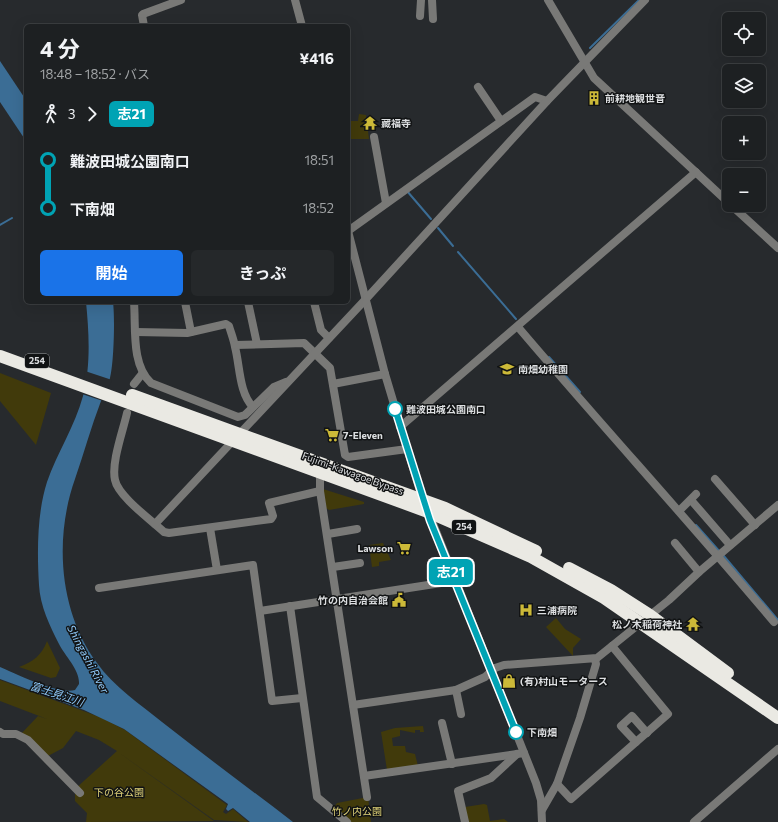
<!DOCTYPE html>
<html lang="ja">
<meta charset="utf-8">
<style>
:root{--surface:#1d2022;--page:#25282a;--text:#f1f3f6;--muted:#a0a3a5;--line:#3b3e40;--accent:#1a73e8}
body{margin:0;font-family:Commissioner,"Noto Sans JP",sans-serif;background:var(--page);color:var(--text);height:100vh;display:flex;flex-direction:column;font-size:15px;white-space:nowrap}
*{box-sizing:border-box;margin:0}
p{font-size:13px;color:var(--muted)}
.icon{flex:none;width:22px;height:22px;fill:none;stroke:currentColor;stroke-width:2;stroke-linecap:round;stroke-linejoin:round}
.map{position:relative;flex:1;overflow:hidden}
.sheet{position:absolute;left:24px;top:24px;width:326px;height:280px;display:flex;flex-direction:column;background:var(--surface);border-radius:6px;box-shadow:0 4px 16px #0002,0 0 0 1px var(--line)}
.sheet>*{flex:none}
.badge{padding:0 8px;border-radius:6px;font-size:14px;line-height:26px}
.buttons{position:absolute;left:722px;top:12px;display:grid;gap:8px}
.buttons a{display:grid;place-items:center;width:44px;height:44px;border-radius:6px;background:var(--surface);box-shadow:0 4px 16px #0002,0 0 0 1px var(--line);font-size:20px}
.map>.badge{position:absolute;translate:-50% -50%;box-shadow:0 0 0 2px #fff}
.legs{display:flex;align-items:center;gap:6px;height:44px;padding:0 16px;font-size:13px}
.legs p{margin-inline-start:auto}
.head{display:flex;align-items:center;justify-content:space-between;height:68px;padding:0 16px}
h1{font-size:22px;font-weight:700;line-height:30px}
.action{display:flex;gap:8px;margin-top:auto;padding:8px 16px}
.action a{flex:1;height:46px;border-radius:6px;background:var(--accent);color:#fff;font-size:16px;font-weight:700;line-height:46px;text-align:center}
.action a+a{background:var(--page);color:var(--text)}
ul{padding:0 16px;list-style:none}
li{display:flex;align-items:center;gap:14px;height:48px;font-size:15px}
li i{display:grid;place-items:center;width:6px;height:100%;margin:0 5px;background:currentColor}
li i::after{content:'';width:10px;height:10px;margin:-5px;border:3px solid;border-radius:50%;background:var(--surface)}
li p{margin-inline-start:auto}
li:first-child i{background:linear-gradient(#0000 50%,currentColor 0)}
li:last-child i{background:linear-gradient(currentColor 50%,#0000 0)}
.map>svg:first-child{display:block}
.green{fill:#413a0b}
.water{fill:#3b6d95}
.pier{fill:#272a2d}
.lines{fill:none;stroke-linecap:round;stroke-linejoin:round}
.stream{stroke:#3b6d95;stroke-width:2}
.minor{stroke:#797977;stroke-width:8}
.highway{stroke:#eae9e3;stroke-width:12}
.line-1-casing{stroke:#fff;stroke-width:9}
.line-1{stroke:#00a3b4;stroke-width:6}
.stop-1-dot{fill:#fff;stroke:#00a3b4;stroke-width:2}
.labels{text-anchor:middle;stroke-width:3;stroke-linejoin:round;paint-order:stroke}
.shield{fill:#111314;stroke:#9fa1a3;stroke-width:1}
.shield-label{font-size:9px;font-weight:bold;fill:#dcdee0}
.poi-label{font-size:10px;font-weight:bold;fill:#dcdee0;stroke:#111314;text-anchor:start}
.stop-label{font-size:10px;font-weight:bold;fill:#dcdee0;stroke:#111314;text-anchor:start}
.street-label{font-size:10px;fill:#dcdee0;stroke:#111314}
.park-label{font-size:10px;fill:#e2d479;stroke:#111314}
.water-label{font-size:11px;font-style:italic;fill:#90cafa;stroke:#111314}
</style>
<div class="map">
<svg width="778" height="822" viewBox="0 0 778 822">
<rect width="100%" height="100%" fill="#272a2d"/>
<g class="green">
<polygon points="359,114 366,115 366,120 364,120 364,130 368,131 369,139 348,139 348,116 351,116 351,121 358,121"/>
<polygon points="0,373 51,393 36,445 0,401"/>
<polygon points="323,489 364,502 364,504 329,510 326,508"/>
<polygon points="383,543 391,560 379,562 379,566 372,567 369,545"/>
<polygon points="556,618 565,629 581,639 573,648 573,656 546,627"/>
<path d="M47 641 60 668 56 677 51 678 19 667C33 662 42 655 47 641Z"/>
<polygon points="0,680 102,718 125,730 227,805 223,812 226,814 233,809 248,822 214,820 118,752 214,821 86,822 87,813 75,801 75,789 117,751 99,740 76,731 63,748 48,756 21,734 38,716 47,719 0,701"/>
<polygon points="423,726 424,732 420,732 420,730 415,730 415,733 400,730 400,736 392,738 393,746 405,746 406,752 415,754 418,766 387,770 381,732 395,728"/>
<polygon points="368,797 371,822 345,822 331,811 337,803"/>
<polygon points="484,804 487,805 490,821 504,819 508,822 467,822 465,807"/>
</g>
<g class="water">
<polygon points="0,61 26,100 26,141 0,102"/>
<path d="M86 302H113C115 316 114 365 110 378 108 386 104 393 101 401 91 427 84 453 75 479 54 538 59 612 97 663 113 686 141 705 162 722 205 756 250 789 293 822H250L233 808 228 811 226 809 228 804 124 729 84 710 0 679V667C16 674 59 695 75 690L79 684C80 670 65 656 59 644 50 626 40 606 39 585 37 552 37 513 47 482 57 453 75 426 83 396 91 366 89 332 86 302Z"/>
</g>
<polygon class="pier" points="85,371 112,380 103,401 82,394"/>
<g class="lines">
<g class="stream">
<polyline points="590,48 639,0"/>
<polyline points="407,191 431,219"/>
<polyline points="0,225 12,218"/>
<polyline points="438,228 453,246"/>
<polyline points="458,252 516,319"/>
<polyline points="549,357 580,392"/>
<polyline points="696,525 720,552"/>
<polyline points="723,555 778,620"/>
</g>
<g class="minor">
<polyline points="295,0 302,26"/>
<polyline points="432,0 433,19"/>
<polyline points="548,0 594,78 729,203"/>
<polyline points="420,16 421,0"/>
<polyline points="144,26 142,15 143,14 181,0"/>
<polyline points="478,87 501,121"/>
<polyline points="374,137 386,203"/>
<polyline points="731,205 778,248"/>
<polyline points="348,231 385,374 420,491 536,783 541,800 542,822"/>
<polyline points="348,231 535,97 547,101"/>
<path d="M134 302C136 328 131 365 151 383L238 417 245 415 274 387 286 382"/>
<polyline points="185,302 191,332"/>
<polyline points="248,302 257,344"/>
<polyline points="314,302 321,330 329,338"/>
<path d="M518 327C602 426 690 522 774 622"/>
<path d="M136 332 187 333 226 324 229 326C231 333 234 340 235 347 240 366 239 393 253 407"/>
<polyline points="235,345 304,343 330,368 345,455 348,457 407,449"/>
<polyline points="134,384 142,374"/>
<polyline points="333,384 385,374"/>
<path d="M127 413C123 431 111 463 115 480 118 496 151 520 164 532L169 533 271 519 273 516 269 503 320 491"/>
<polyline points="400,427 696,172"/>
<polyline points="320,474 320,491 367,797"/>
<polyline points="715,479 755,525"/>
<polyline points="691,500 730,545"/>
<polyline points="679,511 696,494"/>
<polyline points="155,524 365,300 547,101 645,0"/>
<polyline points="210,528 217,570"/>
<polyline points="328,534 357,529"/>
<polyline points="675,543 699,572"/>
<polyline points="333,567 360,563"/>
<polyline points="99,588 253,565 272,701 302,698"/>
<polyline points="290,606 317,797 347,822"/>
<polyline points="260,611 454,581"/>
<polyline points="456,690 461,714"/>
<polyline points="353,705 456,690 485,677 495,668 504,665 597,658 669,600 699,572 778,505"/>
<polyline points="442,723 452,764"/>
<polyline points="0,732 3,734 16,734 28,740 80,793"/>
<polyline points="636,742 621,726 632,716 647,733"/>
<polyline points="364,776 524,753"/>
<polyline points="557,784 571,799 668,714 612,646"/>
<polyline points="542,810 557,784 580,718 596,664 595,659"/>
<polyline points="465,822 458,791 491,778 517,754"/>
<polyline points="694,822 778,749"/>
</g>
<g class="highway">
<polyline points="0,356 428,512 531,557 604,598 778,718"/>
<polyline points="132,395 445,508 536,551"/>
<polyline points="569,568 611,590 650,615 728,673"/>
</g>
</g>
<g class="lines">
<defs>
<polyline id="line-1" points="395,409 430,520 516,732"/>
</defs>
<use href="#line-1" class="line-1-casing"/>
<use href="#line-1" class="line-1"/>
</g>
<defs>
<symbol id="building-bare" viewBox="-9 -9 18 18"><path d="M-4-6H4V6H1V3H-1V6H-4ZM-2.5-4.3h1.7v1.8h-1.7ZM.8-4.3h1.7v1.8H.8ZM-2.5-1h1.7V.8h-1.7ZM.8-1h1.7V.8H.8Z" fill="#ccb938" stroke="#111314" stroke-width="2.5" paint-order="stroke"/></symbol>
<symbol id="temple-bare" viewBox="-9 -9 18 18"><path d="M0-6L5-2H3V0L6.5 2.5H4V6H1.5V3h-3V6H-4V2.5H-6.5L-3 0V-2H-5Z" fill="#ccb938" stroke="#111314" stroke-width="2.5" paint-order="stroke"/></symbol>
<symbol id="school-bare" viewBox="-9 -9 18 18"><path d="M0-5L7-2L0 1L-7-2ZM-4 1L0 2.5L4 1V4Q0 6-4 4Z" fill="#ccb938" stroke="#111314" stroke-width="2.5" paint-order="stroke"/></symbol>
<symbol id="supermarket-bare" viewBox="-9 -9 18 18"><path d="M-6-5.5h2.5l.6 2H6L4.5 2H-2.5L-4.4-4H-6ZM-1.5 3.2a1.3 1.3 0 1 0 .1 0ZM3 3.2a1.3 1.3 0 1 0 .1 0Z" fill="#ccb938" stroke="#111314" stroke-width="2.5" paint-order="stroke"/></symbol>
<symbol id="civic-bare" viewBox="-9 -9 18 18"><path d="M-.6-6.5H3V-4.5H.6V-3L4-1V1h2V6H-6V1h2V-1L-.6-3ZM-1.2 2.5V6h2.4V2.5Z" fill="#ccb938" stroke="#111314" stroke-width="2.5" paint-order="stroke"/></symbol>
<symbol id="hospital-bare" viewBox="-9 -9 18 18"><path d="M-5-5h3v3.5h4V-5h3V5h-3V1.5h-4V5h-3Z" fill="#ccb938" stroke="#111314" stroke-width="2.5" paint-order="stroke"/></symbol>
<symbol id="shop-bare" viewBox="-9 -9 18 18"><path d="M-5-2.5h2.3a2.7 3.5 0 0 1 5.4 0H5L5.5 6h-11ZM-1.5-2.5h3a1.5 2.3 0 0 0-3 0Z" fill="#ccb938" stroke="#111314" stroke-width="2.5" paint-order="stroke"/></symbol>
</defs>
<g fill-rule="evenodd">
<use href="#building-bare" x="584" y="88" width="20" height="20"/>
<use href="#temple-bare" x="360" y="113" width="20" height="20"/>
<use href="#school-bare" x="497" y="359" width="20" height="20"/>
<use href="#supermarket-bare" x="322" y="425" width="20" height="20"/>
<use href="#supermarket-bare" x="394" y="538" width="20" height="20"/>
<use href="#civic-bare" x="389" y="590" width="20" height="20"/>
<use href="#hospital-bare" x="516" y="600" width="20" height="20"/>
<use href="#temple-bare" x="683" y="614" width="20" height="20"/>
<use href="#shop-bare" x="499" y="671" width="20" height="20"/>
</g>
<g class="stop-1-dot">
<circle cx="395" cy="409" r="7"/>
<circle cx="516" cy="732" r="7"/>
</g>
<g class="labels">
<g class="shield">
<rect x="25" y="354" width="24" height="14" rx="3"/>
<rect x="452" y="520" width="24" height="14" rx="3"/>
</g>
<g class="shield-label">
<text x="37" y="364">254</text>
<text x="464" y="530">254</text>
</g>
<g class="poi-label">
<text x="605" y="102">前耕地観世音</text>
<text x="381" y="127">藏福寺</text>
<text x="518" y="373">南畑幼稚園</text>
<text x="343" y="439">7-Eleven</text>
<text x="393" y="552" text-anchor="end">Lawson</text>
<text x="388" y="604" text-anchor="end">竹の内自治会館</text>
<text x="537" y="614">三浦病院</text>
<text x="682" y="628" text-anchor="end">松ノ木稲荷神社</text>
<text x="520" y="685">(有)村山モータース</text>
</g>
<g class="stop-label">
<text x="406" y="413">難波田城公園南口</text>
<text x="527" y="736">下南畑</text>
</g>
<g class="street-label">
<text transform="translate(353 473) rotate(20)" y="4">Fujimi-Kawagoe Bypass</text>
</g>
<g class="park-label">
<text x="119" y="796">下の谷公園</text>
<text x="357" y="815">竹ノ内公園</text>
</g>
<g class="water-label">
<text transform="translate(88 659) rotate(62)" y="4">Shingashi River</text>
<text transform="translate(57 694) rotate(18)" y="4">富士見江川</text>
</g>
</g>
</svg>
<div class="buttons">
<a><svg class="icon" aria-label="locate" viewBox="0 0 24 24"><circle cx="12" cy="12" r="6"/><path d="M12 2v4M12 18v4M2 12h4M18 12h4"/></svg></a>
<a><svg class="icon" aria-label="layers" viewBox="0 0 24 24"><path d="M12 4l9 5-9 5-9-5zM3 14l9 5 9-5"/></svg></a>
<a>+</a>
<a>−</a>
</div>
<b class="badge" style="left:451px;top:572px;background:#00a3b4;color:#fff">志21</b>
<section class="sheet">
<div class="head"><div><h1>4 分</h1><p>18:48 – 18:52 · バス</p></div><b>¥416</b></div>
<div class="legs"><svg class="icon" aria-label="walk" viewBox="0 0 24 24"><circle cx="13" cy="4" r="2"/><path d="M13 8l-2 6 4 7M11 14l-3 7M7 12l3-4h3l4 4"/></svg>3<svg class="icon" aria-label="forward" viewBox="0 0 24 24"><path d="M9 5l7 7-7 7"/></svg><b class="badge" style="background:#00a3b4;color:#fff">志21</b></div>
<ul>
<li><i style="color:#00a3b4"></i><b>難波田城公園南口</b><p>18:51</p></li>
<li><i style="color:#00a3b4"></i><b>下南畑</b><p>18:52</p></li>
</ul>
<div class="action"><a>開始</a><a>きっぷ</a></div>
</section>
</div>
